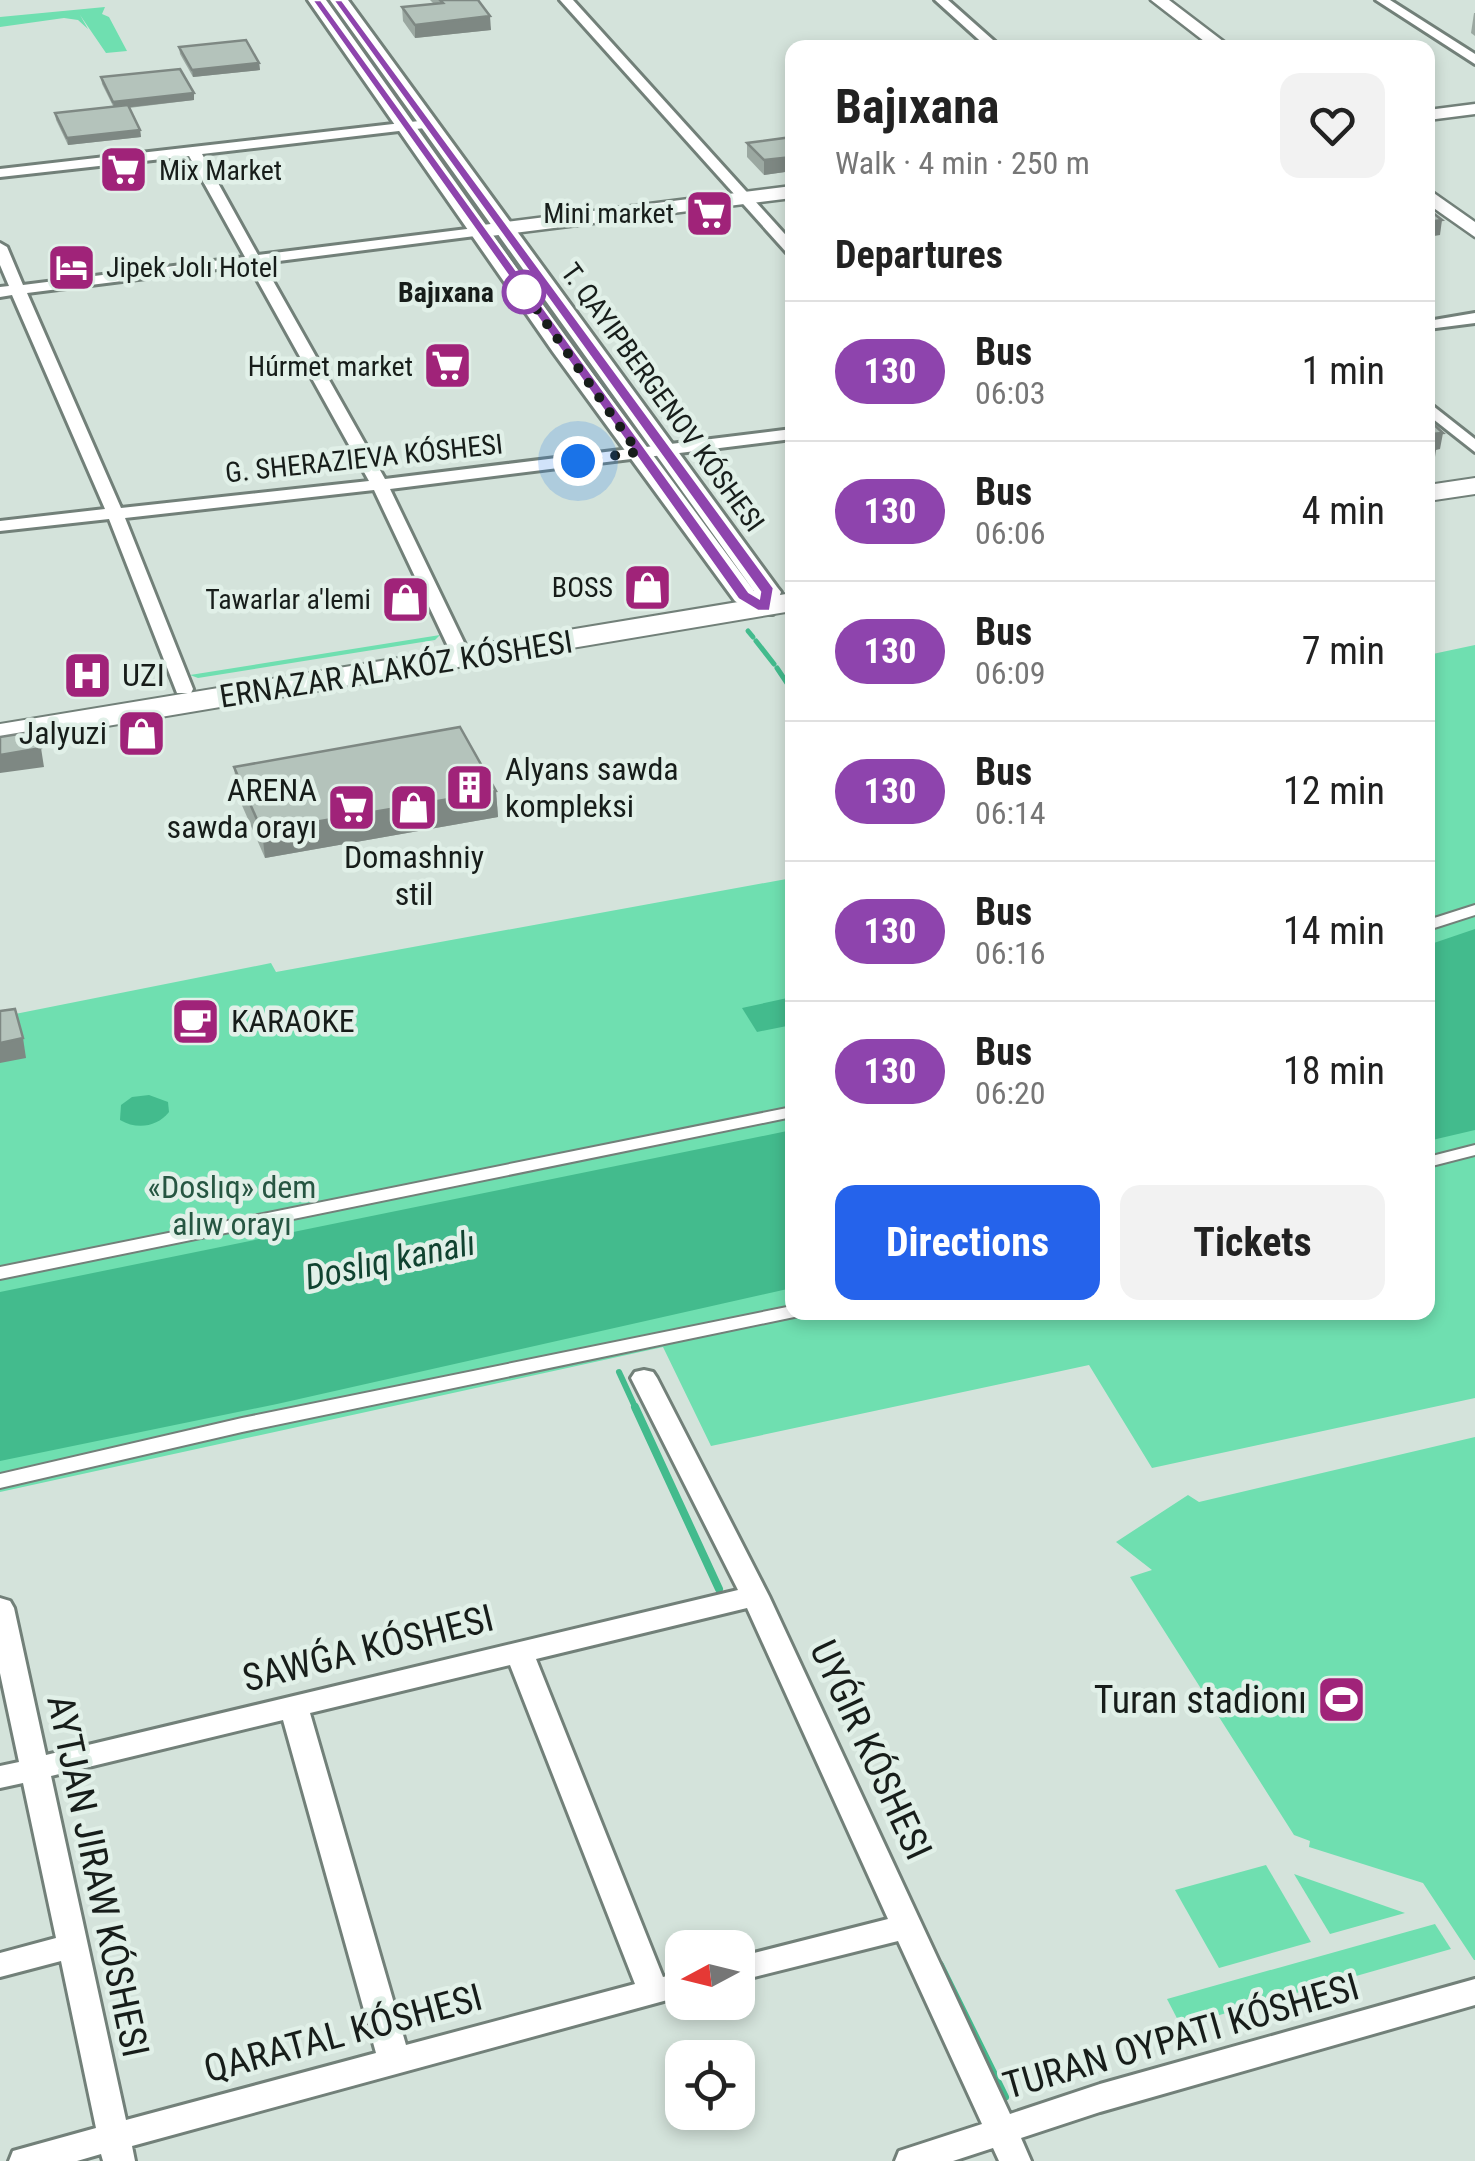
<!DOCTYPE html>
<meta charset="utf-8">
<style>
:root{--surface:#fff;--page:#f2f2f2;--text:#222;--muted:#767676;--line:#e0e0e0;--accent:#2563eb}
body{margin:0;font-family:"Roboto Condensed",sans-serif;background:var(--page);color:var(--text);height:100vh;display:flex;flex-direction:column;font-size:38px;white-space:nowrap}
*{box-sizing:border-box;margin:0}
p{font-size:32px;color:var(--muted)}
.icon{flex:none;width:55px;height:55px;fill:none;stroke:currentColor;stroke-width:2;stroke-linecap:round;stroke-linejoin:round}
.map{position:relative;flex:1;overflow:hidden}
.side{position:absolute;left:785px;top:40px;width:650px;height:1280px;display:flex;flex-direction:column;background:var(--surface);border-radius:20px;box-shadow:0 5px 15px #0003}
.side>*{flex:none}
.badge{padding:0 20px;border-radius:32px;font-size:35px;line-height:65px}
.needle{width:65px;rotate:263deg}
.controls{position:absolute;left:665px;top:1930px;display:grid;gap:20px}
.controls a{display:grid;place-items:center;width:90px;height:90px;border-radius:20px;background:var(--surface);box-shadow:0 5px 15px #0003;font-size:50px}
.you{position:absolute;width:50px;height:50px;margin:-25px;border:8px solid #fff;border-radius:50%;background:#1a73e8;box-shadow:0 0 0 15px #1a73e833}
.map>.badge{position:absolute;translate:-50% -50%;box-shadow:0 0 0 5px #fff}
h2{padding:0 50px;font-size:38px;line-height:90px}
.round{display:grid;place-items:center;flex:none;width:105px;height:105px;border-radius:20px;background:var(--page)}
.summary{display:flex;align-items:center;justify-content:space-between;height:170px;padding:0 50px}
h1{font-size:48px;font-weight:700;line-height:75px}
.primary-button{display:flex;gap:20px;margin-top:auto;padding:20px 50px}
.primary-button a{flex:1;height:115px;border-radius:20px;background:var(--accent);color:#fff;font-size:40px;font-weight:700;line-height:115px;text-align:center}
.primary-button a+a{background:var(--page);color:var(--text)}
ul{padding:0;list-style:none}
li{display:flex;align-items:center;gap:30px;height:140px;padding:0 50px;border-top:2px solid var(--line)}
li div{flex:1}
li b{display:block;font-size:38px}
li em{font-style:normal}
li .badge{min-width:110px;font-weight:700;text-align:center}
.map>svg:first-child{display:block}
.green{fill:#6fdfb0}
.water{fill:#43bb8d}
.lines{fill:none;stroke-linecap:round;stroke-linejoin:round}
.stream-far2{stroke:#43bb8d;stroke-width:5}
.stream-far1{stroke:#43bb8d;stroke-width:6}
.stream{stroke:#43bb8d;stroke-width:8}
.pedestrian-casing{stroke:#728079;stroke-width:4}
.minor-casing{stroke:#728079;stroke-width:6}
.tertiary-casing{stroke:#728079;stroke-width:5}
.secondary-casing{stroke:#728079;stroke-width:6}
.primary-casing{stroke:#728079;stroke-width:4}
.pedestrian{fill:#fff;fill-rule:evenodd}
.minor{fill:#fff;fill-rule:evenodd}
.tertiary{fill:#fff;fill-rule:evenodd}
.secondary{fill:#fff;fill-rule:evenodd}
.primary{fill:#fff;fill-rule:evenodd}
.wall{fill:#9ba8a1}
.shaded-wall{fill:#7e8883}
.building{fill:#b4c3bb;stroke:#7e8883;stroke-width:2.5}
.line{fill:#8e44ad;stroke:#fff;stroke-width:2.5}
.walk{stroke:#171d1a;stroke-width:10;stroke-dasharray:0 18}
.stop-dot{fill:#fff;stroke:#8e44ad;stroke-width:5}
.labels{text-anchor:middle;stroke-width:9;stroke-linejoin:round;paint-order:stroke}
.far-poi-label{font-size:28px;fill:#171d1a;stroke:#e1f0e8;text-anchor:end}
.far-stop-label{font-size:28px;font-weight:bold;fill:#171d1a;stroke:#e1f0e8;text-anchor:end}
.far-street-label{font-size:28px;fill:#171d1a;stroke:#e1f0e8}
.street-label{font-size:32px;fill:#171d1a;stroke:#e1f0e8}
.poi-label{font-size:32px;fill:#171d1a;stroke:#e1f0e8;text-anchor:start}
.park-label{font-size:32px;fill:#265642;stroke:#e1f0e8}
.water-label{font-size:35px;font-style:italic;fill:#104330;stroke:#e1f0e8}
.near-street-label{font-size:38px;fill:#171d1a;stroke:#e1f0e8}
.near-poi-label{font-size:38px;fill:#171d1a;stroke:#e1f0e8;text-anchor:end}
</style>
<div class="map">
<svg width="1475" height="2161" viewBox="0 0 1475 2161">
<rect width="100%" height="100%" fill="#d4e3db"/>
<g class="green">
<polygon points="105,7 102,14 109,17 127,51 106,53 80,15 88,29 78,20 64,18 0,27 0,17"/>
<polygon points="440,635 435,640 198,678 190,675"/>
<polygon points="1475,645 1475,1398 1152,1468 1089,1365 711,1446 663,1347 0,1492 0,1017 271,963 276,972 792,878 792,1312 1428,1312 1428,655"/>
<polygon points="1475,1437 1475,1960 1474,1960 1423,1883 1309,1847 1310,1841 1294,1835 1130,1577 1152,1570 1116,1542 1188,1495 1199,1502"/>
<polygon points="1266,1865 1311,1942 1219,1968 1175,1890"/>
<polygon points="1294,1874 1405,1913 1330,1934"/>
<polygon points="1435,1924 1451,1949 1181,2026 1167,1999"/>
</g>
<g class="water">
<polygon points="1475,929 1475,1130 1428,1141 1428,945"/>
<polygon points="792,997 792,1025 757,1032 742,1008"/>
<path d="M149 1095 168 1102 169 1112C157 1127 137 1130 120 1120L121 1105 132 1097Z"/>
<polygon points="792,1130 792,1288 277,1404 0,1461 0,1292"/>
</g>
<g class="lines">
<g class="stream-far2">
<polyline points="748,631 753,637"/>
<polyline points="756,641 774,664"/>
<polyline points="777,668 791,689"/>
</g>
<polyline class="stream-far1" points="619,1372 636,1409"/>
<g class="stream">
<polyline points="635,1407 719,1589"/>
<polyline points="940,1965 1005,2097"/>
</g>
<defs>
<g id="pedestrian">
<polygon points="1475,905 1475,915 1428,930 1428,920"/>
<polygon points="792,1107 792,1117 0,1279 0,1267"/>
<polygon points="1475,1145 1475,1155 1428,1167 1428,1157"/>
<polygon points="792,1306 792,1312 801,1312 799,1316 242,1432 0,1488 0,1474 242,1418"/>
</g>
<g id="minor">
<polygon points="560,0 573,0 792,242 792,254 787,253"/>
<polygon points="935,0 948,0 1002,48 988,48"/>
<polygon points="1376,0 1390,0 1475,54 1475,64"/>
<path d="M428 120 433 121V127L202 154 258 255 483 227 490 231 483 235 263 263 385 479 792 429V439L390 489 471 657 462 663 453 657 374 490 125 518 193 689 191 693H177L109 519 0 531V521L105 509 12 295 0 297V287L9 286 0 265V243L7 247 23 285 245 257 189 156 0 177V169ZM249 265 369 481 121 508 27 293Z"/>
<polygon points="1475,313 1475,323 1428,329 1428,321"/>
<polygon points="1428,402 1475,439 1475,452 1428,415"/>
<path d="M644 1370 653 1372 657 1378 769 1596 1010 2114 1100 2084 1475 1979V2005L1100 2112 1021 2138 1031 2161H999L993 2148 953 2161H895L899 2151 982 2124 898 1941 738 1981V1957L888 1919 747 1608 536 1659 663 1977 682 1972V1996L132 2146 135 2161H103L101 2154 77 2161H9L13 2151 96 2128 61 1961 0 1977V1953L56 1938 23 1783 0 1788V1766L19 1762 0 1673V1598L10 1601 14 1608 46 1755 738 1590 631 1378 635 1372ZM510 1665 635 1984 406 2045 310 1713ZM283 1720 376 2053 126 2120 51 1776Z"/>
</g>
<g id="tertiary">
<polygon points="1151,0 1169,0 1232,48 1213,48"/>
<polygon points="1475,104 1475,114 1428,120 1428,110"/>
<polygon points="792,186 792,198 483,237 473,231 483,225"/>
<polygon points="1428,189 1475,222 1475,237 1428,204"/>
</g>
<polygon id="secondary" points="308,0 326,0 569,342 754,591 330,0 348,0 777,587 781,592 773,614 755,614 735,601 553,352"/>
<g id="primary">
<polygon points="1475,478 1475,494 1428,501 1428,485"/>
<polygon points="792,593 792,611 0,744 0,724"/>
</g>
</defs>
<use href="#pedestrian" class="pedestrian-casing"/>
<use href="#minor" class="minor-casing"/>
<use href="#tertiary" class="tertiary-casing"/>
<use href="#secondary" class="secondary-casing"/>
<use href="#primary" class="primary-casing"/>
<use href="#pedestrian" class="pedestrian"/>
<use href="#minor" class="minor"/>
<use href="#tertiary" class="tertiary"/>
<use href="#secondary" class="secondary"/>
<use href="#primary" class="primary"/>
</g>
<g class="wall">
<polygon points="430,0 478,0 491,30 415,38 403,21 402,7 434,4"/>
<polygon points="1474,13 1475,13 1475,36 1471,33"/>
<polygon points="179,47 259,63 260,70 193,77 180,54"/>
<polygon points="101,77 194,93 194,100 129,108 140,130 141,137 68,145 56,120 55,113 113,106 102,84"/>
<polygon points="792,137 792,171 764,175 747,157 747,143"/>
<polygon points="234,767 496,791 498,817 265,858 237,794"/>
</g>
<g class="shaded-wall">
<polygon points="490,16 491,30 415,38 415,25"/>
<polygon points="259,63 260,70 193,77 192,70"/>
<polygon points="194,93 194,100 114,109 113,102"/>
<polygon points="140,130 141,137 68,145 67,138"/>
<polygon points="792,157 792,171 764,175 764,160"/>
<polygon points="1442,220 1440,235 1428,237 1428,222"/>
<polygon points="1443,433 1440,449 1436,450 1435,457 1428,459 1428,442 1430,434"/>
<polygon points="41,748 44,767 0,773 0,755"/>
<polygon points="496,791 498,817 265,858 262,831"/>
<polygon points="23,1038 26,1058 0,1063 0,1043"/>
</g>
<g class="building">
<polygon points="440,0 478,0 490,16 415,25 402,7 443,3"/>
<polygon points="246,40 259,63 192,70 179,47"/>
<polygon points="180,69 194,93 113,102 101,77"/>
<polygon points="128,105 140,130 67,138 55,113"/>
<polygon points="792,137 792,157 764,160 747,143"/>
<polygon points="1428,209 1442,220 1428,222"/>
<polygon points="1428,419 1443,433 1430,434 1437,441 1428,442"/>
<polygon points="460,727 496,791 262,831 234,767"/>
<polygon points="37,731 41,748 0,755 0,737"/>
<polygon points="15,1009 23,1038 0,1043 0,1011"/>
</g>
<polygon class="line" points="312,0 321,0 749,592 759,598 760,592 333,0 342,0 774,588 770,611 758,611 738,599"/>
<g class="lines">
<polyline class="walk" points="524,292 520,286 638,452 578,461"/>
</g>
<defs>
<symbol id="supermarket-square" viewBox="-11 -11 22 22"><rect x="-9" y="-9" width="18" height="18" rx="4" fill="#a02379" stroke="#e1f0e8"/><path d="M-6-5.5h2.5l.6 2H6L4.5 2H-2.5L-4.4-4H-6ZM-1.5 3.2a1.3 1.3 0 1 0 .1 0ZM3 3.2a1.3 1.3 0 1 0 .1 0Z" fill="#fff"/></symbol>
<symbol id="hotel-square" viewBox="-11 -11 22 22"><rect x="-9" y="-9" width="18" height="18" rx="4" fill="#a02379" stroke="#e1f0e8"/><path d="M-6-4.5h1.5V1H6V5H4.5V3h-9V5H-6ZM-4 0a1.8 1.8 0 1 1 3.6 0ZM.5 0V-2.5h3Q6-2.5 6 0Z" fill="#fff"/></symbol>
<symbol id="shop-square" viewBox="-11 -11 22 22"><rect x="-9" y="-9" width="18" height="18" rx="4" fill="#a02379" stroke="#e1f0e8"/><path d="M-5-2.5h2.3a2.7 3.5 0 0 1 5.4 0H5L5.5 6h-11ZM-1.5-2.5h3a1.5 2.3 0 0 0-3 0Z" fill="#fff"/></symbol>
<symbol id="hospital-square" viewBox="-11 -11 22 22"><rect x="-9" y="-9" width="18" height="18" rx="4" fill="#a02379" stroke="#e1f0e8"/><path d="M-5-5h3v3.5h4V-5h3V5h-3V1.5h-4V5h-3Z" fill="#fff"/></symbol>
<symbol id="building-square" viewBox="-11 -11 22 22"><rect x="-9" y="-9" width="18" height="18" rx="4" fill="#a02379" stroke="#e1f0e8"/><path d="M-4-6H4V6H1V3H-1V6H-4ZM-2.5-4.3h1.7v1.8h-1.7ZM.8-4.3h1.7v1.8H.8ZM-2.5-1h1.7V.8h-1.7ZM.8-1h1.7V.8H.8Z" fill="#fff"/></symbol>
<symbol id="cafe-square" viewBox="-11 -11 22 22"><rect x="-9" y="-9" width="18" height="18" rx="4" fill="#a02379" stroke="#e1f0e8"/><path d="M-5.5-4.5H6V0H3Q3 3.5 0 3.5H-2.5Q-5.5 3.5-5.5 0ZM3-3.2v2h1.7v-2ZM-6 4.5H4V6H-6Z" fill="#fff"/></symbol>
<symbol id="stadium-square" viewBox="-11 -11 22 22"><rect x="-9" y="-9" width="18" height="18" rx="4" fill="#a02379" stroke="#e1f0e8"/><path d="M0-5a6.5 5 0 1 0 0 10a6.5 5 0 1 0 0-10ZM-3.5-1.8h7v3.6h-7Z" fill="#fff"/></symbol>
</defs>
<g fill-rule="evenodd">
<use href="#supermarket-square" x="96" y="142" width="55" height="55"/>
<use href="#supermarket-square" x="682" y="186" width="55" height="55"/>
<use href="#hotel-square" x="44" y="240" width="55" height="55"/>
<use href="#supermarket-square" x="420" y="338" width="55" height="55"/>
<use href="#shop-square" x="620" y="560" width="55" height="55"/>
<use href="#shop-square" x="378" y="572" width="55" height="55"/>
<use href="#hospital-square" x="60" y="648" width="55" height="55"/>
<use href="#shop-square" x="114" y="706" width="55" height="55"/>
<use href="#building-square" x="442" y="760" width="55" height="55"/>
<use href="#shop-square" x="386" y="780" width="55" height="55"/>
<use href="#supermarket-square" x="324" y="780" width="55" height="55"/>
<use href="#cafe-square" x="168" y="994" width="55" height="55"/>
<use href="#stadium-square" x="1314" y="1672" width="55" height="55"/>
</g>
<circle class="stop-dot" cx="524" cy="292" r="20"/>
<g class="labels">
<g class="far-poi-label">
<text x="159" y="180" text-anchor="start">Mix Market</text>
<text x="674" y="223">Mini market</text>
<text x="106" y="277" text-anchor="start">Jipek Jolı Hotel</text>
<text x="413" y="376">Húrmet market</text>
<text x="613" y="597">BOSS</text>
<text x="371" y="609">Tawarlar a'lemi</text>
</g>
<g class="far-stop-label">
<text x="494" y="302">Bajıxana</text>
</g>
<g class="far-street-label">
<text transform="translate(663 397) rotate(54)" y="10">T. QAYIPBERGENOV KÓSHESI</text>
<text transform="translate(364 458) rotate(-6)" y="10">G. SHERAZIEVA KÓSHESI</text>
</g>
<g class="street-label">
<text transform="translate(396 669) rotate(-9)" y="11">ERNAZAR ALAKÓZ KÓSHESI</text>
</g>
<g class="poi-label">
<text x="122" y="686">UZI</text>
<text x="107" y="744" text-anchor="end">Jalyuzi</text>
<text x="505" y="780">Alyans sawda<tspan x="505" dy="37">kompleksi</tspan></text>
<text x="317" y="801" text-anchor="end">ARENA<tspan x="317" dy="37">sawda orayı</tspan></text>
<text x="414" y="868" text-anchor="middle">Domashniy<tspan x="414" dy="37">stil</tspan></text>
<text x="231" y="1032">KARAOKE</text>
</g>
<g class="park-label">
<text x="232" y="1198">«Doslıq» dem<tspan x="232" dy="37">alıw orayı</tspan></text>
</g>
<g class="water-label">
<text transform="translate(390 1260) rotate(-12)" y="12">Doslıq kanalı</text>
</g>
<g class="near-street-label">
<text transform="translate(368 1648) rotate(-14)" y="13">SAWǴA KÓSHESI</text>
<text transform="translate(871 1750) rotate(65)" y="13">UYǴIR KÓSHESI</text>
<text transform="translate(98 1876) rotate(78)" y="13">AYTJAN JIRAW KÓSHESI</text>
<text transform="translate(343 2033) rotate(-15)" y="13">QARATAL KÓSHESI</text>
<text transform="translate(1181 2036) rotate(-16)" y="13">TURAN OYPATI KÓSHESI</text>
</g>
<g class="near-poi-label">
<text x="1307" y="1713">Turan stadionı</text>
</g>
</g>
</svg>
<div class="controls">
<a><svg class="needle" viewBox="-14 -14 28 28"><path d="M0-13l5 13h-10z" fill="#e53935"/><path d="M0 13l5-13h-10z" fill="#767676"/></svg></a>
<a><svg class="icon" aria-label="locate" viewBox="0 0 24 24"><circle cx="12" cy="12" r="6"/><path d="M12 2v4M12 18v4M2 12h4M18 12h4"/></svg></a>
</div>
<div class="you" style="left:578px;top:461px"></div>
<section class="side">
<div class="summary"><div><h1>Bajıxana</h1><p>Walk · 4 min · 250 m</p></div><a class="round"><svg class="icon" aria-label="heart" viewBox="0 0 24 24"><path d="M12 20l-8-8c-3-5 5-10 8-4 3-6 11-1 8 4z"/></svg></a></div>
<h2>Departures</h2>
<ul>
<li><span class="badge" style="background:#8e44ad;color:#fff">130</span><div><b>Bus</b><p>06:03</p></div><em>1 min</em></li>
<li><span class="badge" style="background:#8e44ad;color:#fff">130</span><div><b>Bus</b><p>06:06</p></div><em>4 min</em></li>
<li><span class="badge" style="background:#8e44ad;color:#fff">130</span><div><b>Bus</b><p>06:09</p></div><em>7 min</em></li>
<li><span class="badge" style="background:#8e44ad;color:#fff">130</span><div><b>Bus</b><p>06:14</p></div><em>12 min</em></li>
<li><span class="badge" style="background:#8e44ad;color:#fff">130</span><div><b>Bus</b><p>06:16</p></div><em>14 min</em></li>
<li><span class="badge" style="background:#8e44ad;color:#fff">130</span><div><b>Bus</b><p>06:20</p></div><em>18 min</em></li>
</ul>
<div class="primary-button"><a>Directions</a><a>Tickets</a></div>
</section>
</div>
